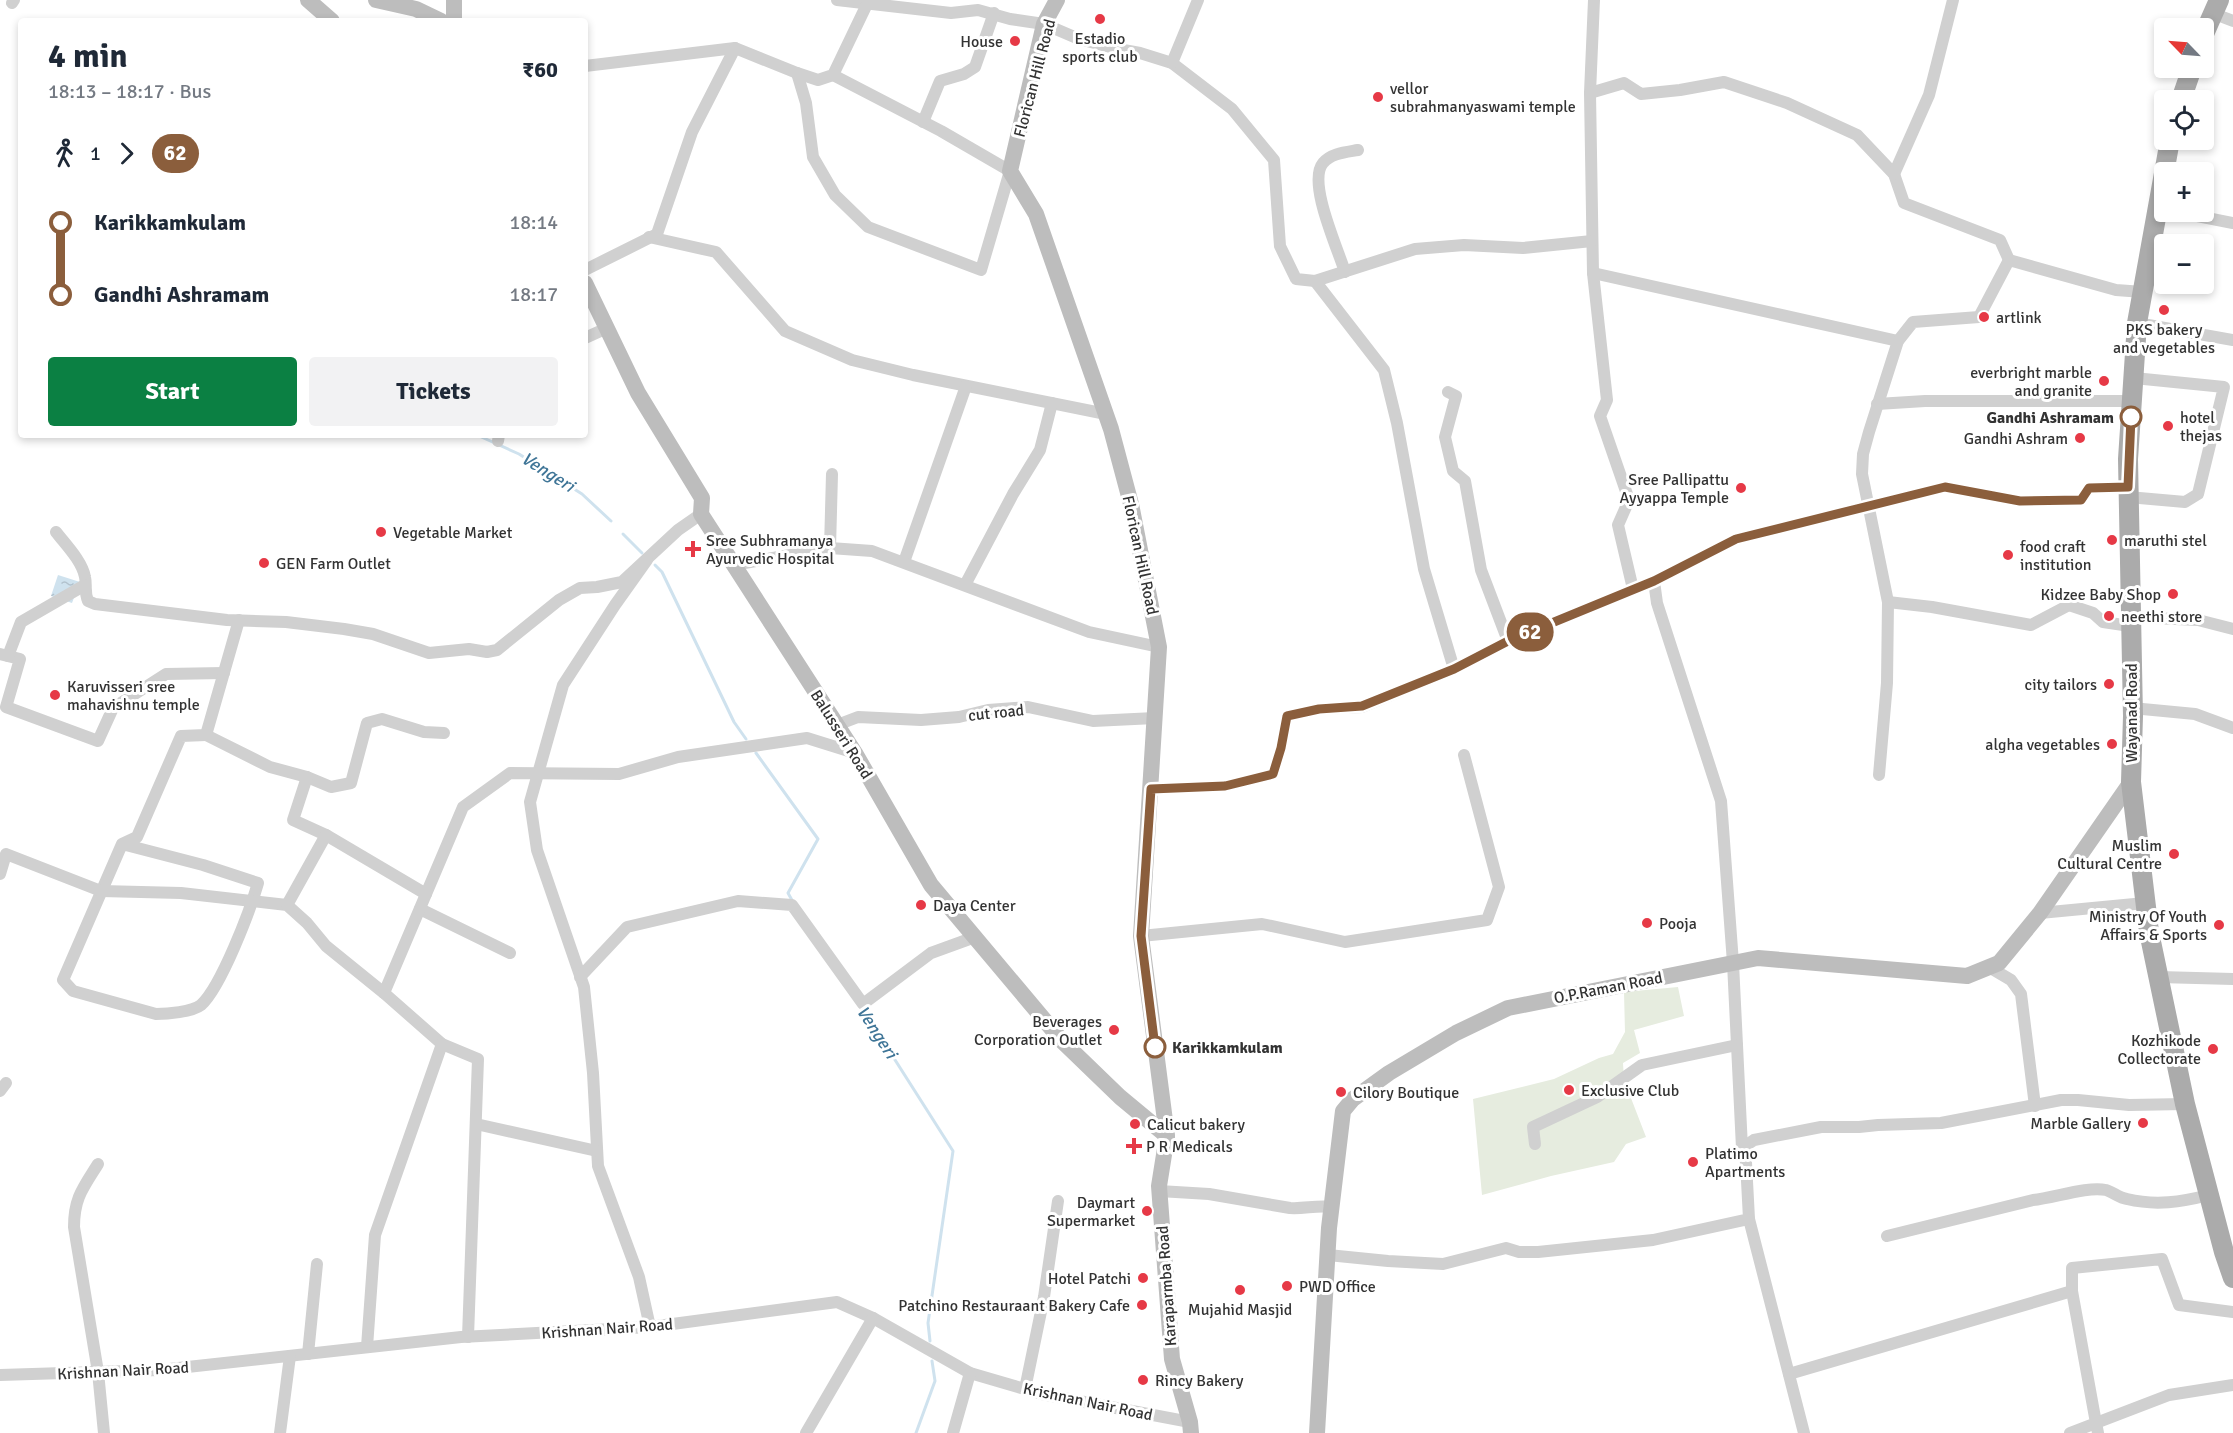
<!DOCTYPE html>
<meta charset="utf-8">
<style>
:root{--surface:#fff;--page:#f2f2f3;--text:#1f2937;--muted:#747a83;--accent:#0b8043}
body{margin:0;font-family:Signika,sans-serif;background:var(--page);color:var(--text);height:100vh;display:flex;flex-direction:column;font-size:22px;white-space:nowrap}
*{box-sizing:border-box;margin:0}
p{font-size:20px;color:var(--muted)}
.icon{flex:none;width:33px;height:33px;fill:none;stroke:currentColor;stroke-width:2;stroke-linecap:round;stroke-linejoin:round}
.map{position:relative;flex:1;overflow:hidden}
.sheet{position:absolute;left:18px;top:18px;width:570px;height:420px;display:flex;flex-direction:column;background:var(--surface);border-radius:6px;box-shadow:0 3px 9px #0003}
.sheet>*{flex:none}
.badge{padding:0 12px;border-radius:20px;font-size:21px;line-height:39px}
.needle{width:39px;rotate:295deg}
.buttons{position:absolute;left:2154px;top:18px;display:grid;gap:12px}
.buttons a{display:grid;place-items:center;width:60px;height:60px;border-radius:6px;background:var(--surface);box-shadow:0 3px 9px #0003;font-size:30px}
.map>.badge{position:absolute;translate:-50% -50%;box-shadow:0 0 0 3px #fff}
.legs{display:flex;align-items:center;gap:9px;height:66px;padding:0 30px;font-size:20px}
.legs p{margin-inline-start:auto}
.summary{display:flex;align-items:center;justify-content:space-between;height:102px;padding:0 30px}
h1{font-size:33px;font-weight:700;line-height:45px}
.action{display:flex;gap:12px;margin-top:auto;padding:12px 30px}
.action a{flex:1;height:69px;border-radius:6px;background:var(--accent);color:#fff;font-size:24px;font-weight:700;line-height:69px;text-align:center}
.action a+a{background:var(--page);color:var(--text)}
ul{padding:0 30px;list-style:none}
li{display:flex;align-items:center;gap:21px;height:72px;font-size:22px}
li i{display:grid;place-items:center;width:9px;height:100%;margin:0 8px;background:currentColor}
li i::after{content:'';width:15px;height:15px;margin:-8px;border:4px solid;border-radius:50%;background:var(--surface)}
li p{margin-inline-start:auto}
li:first-child i{background:linear-gradient(#0000 50%,currentColor 0)}
li:last-child i{background:linear-gradient(currentColor 50%,#0000 0)}
.map>svg:first-child{display:block}
.pitch{fill:#e6ecdf}
.water{fill:url(#water-ripples)}
.lines{fill:none;stroke-linecap:round;stroke-linejoin:round}
.stream{stroke:#cfe2ee;stroke-width:3}
.street{stroke:#d0d0d0;stroke-width:12}
.secondary{stroke:#bdbdbd;stroke-width:16}
.primary{stroke:#ababab;stroke-width:20}
.line-1-casing{stroke:#fff;stroke-width:14}
.line-1{stroke:#8b5e3c;stroke-width:9}
.poi-dot{fill:#e63946;stroke:#fff;stroke-width:2}
.stop-1-dot{fill:#fff;stroke:#8b5e3c;stroke-width:3}
.labels{text-anchor:middle;stroke-width:6;stroke-linejoin:round;paint-order:stroke}
.poi-label{font-size:16px;fill:#333;stroke:#fff;text-anchor:start}
.street-label{font-size:16px;fill:#333;stroke:#fff}
.stop-label{font-size:16px;font-weight:bold;fill:#333;stroke:#fff;text-anchor:end}
.water-label{font-size:18px;font-style:italic;fill:#3f7597;stroke:#fff}
</style>
<div class="map">
<svg width="2233" height="1433" viewBox="0 0 2233 1433">
<defs>
<pattern id="water-ripples" width="26" height="14" patternUnits="userSpaceOnUse" patternTransform="scale(1.5)"><rect width="26" height="14" fill="#cfe2ee"/><path d="M2 4q2-2 4 0t4 0M15 11q2-2 4 0t4 0" fill="none" stroke="#b2c2cd"/></pattern>
</defs>
<rect width="100%" height="100%" fill="#fff"/>
<polygon class="pitch" points="1678,987 1684,1016 1634,1030 1640,1053 1623,1063 1624,1080 1646,1137 1626,1144 1614,1162 1551,1176 1482,1195 1473,1099 1554,1079 1599,1058 1613,1054 1625,1032 1624,992"/>
<polygon class="water" points="58,575 80,582 72,603 51,596"/>
<g class="lines">
<g class="stream">
<polyline points="477,435 519,454 582,494 611,521"/>
<polyline points="623,534 642,553"/>
<polyline points="655,565 662,572 734,722 746,739"/>
<polyline points="756,753 818,839 788,893 793,902"/>
<polyline points="862,1008 953,1151 928,1323 930,1341"/>
<polyline points="916,1433 935,1381 932,1361"/>
</g>
<g class="street">
<polyline points="837,0 951,13 978,10 1010,19 1044,24 1079,39 1118,49 1140,53 1172,63 1232,109 1274,160 1280,246 1296,279 1315,281"/>
<polyline points="1594,0 1590,93 1593,273 1607,400 1600,416 1629,500 1618,525 1633,589"/>
<polyline points="12,3 14,0"/>
<polyline points="2212,13 2233,21"/>
<polyline points="1172,63 1198,0"/>
<polyline points="585,66 735,48"/>
<polyline points="797,73 806,103 813,157 835,195 868,227 981,270 1010,171 941,131 833,75"/>
<polyline points="1590,93 1624,83 1641,94 1680,90 1724,82 1787,103 1857,135 1894,174 1904,203 2000,240 2009,260"/>
<polyline points="923,122 940,81 964,74 975,67 994,13"/>
<polyline points="1894,174 1929,95 1953,0"/>
<polyline points="2177,212 2233,223"/>
<polyline points="649,237 716,252 785,331 852,360 913,375 1106,414"/>
<polyline points="585,270 657,234 692,132 735,48 797,73 818,80 833,75 869,0"/>
<path d="M1345 272C1338 249 1307 182 1323 163 1331 153 1347 152 1358 150"/>
<polyline points="1593,273 1898,341"/>
<polyline points="2137,323 2233,340"/>
<polyline points="585,338 607,328"/>
<polyline points="1877,404 1925,401 2132,401"/>
<polyline points="498,441 499,435"/>
<polyline points="2128,497 2185,502 2198,494 2224,387 2134,378"/>
<path d="M56 532C66 545 82 561 85 577 87 586 84 591 88 601L95 604 227 620 286 622 344 629 373 634 429 653 469 649 487 652 497 650 559 600 580 588 597 587 622 582 678 530 701 514"/>
<polyline points="830,548 832,474"/>
<polyline points="647,560 615,605 563,685 530,802 537,850 584,987 593,1073 598,1166 639,1277 650,1327"/>
<polyline points="904,562 966,386"/>
<polyline points="733,565 830,548 872,551 1089,632 1159,647"/>
<polyline points="1654,581 1736,539 1945,487 2020,501 2081,500 2089,488 2128,487"/>
<polyline points="965,585 1013,494 1040,450 1052,403"/>
<polyline points="1888,602 1932,607 2031,625 2069,605 2093,613 2103,622 2130,626"/>
<polyline points="2130,617 2198,620 2233,629"/>
<polyline points="1508,641 1654,581 1657,603 1721,801 1733,963 1742,1148"/>
<polyline points="0,654 20,659 6,707 98,741 113,708 166,674 224,673"/>
<polyline points="8,656 21,622 85,585"/>
<polyline points="1454,669 1424,569 1397,423 1384,370 1315,281 1415,249 1464,245 1523,248 1592,241"/>
<polyline points="2132,708 2195,714 2233,728"/>
<polyline points="837,725 858,717 921,720 959,717 988,710 1028,707 1093,721 1155,718"/>
<polyline points="206,735 270,767 307,777 331,787 351,783 367,723 382,719 424,732 444,733"/>
<polyline points="1879,775 1887,683 1888,602 1862,474 1863,454 1869,432 1898,341 1913,322 1979,317 2009,260 2116,290 2143,292"/>
<polyline points="307,777 293,820 326,835"/>
<polyline points="1151,789 1225,786 1273,774 1281,748 1287,716 1319,709 1362,707 1454,669 1508,641 1481,570 1465,481 1453,471 1445,437 1456,396 1448,392"/>
<path d="M122 844 203 865 258 883C250 911 221 987 201 1005 192 1012 167 1014 156 1014L73 991 63 980 122 844 137 837 181 736 206 735 239 620"/>
<polyline points="0,874 6,854 101,891 181,893 287,905 307,923 326,946 384,993 442,1044 375,1235 367,1347"/>
<polyline points="287,905 326,835 426,894"/>
<polyline points="420,909 510,953"/>
<polyline points="2040,913 2145,903"/>
<polyline points="1141,936 1262,924 1345,942 1487,920 1499,887 1464,755"/>
<polyline points="1989,967 2011,980 2021,994 2035,1106"/>
<polyline points="580,977 627,927 738,901 792,905 863,1004 931,953 975,937"/>
<polyline points="2159,977 2233,979"/>
<polyline points="384,993 463,807 510,773 619,774 678,757 807,738 855,753"/>
<polyline points="442,1044 478,1059 468,1337"/>
<polyline points="0,1091 6,1083"/>
<polyline points="476,1124 597,1151"/>
<polyline points="1535,1144 1533,1127 1597,1097 1642,1065 1737,1045"/>
<path d="M98 1164C83 1188 74 1198 74 1227L98 1372 104 1433"/>
<path d="M1159 1191 1209 1194 1290 1208C1304 1209 1317 1205 1332 1207"/>
<polyline points="1749,1219 1804,1433"/>
<path d="M1887 1236 2033 1200C2054 1198 2087 1186 2106 1190 2113 1192 2119 1198 2127 1199 2156 1206 2181 1202 2209 1195"/>
<polyline points="1328,1255 1388,1261 1443,1264 1506,1248 1519,1252 1538,1252 1653,1240 1749,1219 1746,1162 1742,1148 1754,1140 1821,1127 1859,1127 1878,1125 1941,1123 2061,1100 2078,1100 2129,1105 2185,1104"/>
<polyline points="308,1354 317,1264"/>
<polyline points="1789,1374 2072,1291"/>
<polyline points="0,1375 160,1370 461,1337 650,1327 837,1302 873,1318 970,1373 1042,1394 1190,1422"/>
<polyline points="1025,1389 1044,1297 1058,1201"/>
<polyline points="280,1433 290,1356"/>
<polyline points="806,1433 873,1318"/>
<polyline points="953,1433 970,1373"/>
<polyline points="2070,1433 2096,1423 2072,1291 2072,1268 2162,1259 2179,1305 2233,1312"/>
<polyline points="2098,1433 2096,1423 2169,1395 2233,1385"/>
</g>
<g class="secondary">
<polyline points="308,0 332,21"/>
<polyline points="376,0 416,9 441,21"/>
<polyline points="454,0 454,21"/>
<polyline points="1057,0 1044,24 1010,171 1036,214 1111,429 1131,504 1159,647 1141,936 1167,1136 1159,1186 1172,1359 1190,1422 1191,1433"/>
<polyline points="585,283 638,393 702,498 701,514 855,753 931,885 1062,1041 1120,1097 1167,1136"/>
<polyline points="1317,1433 1329,1228 1343,1111 1353,1099 1389,1073 1456,1033 1508,1008 1758,958 1967,976 1999,963 2040,913 2131,782"/>
</g>
<g class="primary">
<polyline points="2204,34 2219,0"/>
<polyline points="2181,100 2192,68"/>
<polyline points="2170,140 2137,323 2128,459 2133,716 2131,782 2149,932 2185,1104 2224,1252 2233,1278"/>
</g>
</g>
<g class="lines">
<defs>
<polyline id="line-1" points="1155,1047 1141,936 1151,789 1225,786 1273,774 1281,748 1287,716 1319,709 1362,706 1454,669 1508,641 1654,581 1736,539 1945,487 2020,501 2081,500 2089,488 2128,487 2131,417"/>
</defs>
<use href="#line-1" class="line-1-casing"/>
<use href="#line-1" class="line-1"/>
</g>
<g class="poi-dot">
<circle cx="1100" cy="19" r="6"/>
<circle cx="1015" cy="41" r="6"/>
<circle cx="1378" cy="97" r="6"/>
<circle cx="2164" cy="310" r="6"/>
<circle cx="1984" cy="317" r="6"/>
<circle cx="2104" cy="381" r="6"/>
<circle cx="2168" cy="426" r="6"/>
<circle cx="2080" cy="438" r="6"/>
<circle cx="1741" cy="488" r="6"/>
<circle cx="381" cy="532" r="6"/>
<circle cx="2112" cy="540" r="6"/>
<path d="M690 540h6v6h6v6h-6v6h-6v-6h-6v-6h6z"/>
<circle cx="2008" cy="555" r="6"/>
<circle cx="264" cy="563" r="6"/>
<circle cx="2173" cy="594" r="6"/>
<circle cx="2109" cy="616" r="6"/>
<circle cx="2109" cy="684" r="6"/>
<circle cx="55" cy="695" r="6"/>
<circle cx="2112" cy="744" r="6"/>
<circle cx="2174" cy="854" r="6"/>
<circle cx="921" cy="905" r="6"/>
<circle cx="1647" cy="923" r="6"/>
<circle cx="2219" cy="925" r="6"/>
<circle cx="1114" cy="1030" r="6"/>
<circle cx="2213" cy="1049" r="6"/>
<circle cx="1569" cy="1090" r="6"/>
<circle cx="1341" cy="1092" r="6"/>
<circle cx="2143" cy="1123" r="6"/>
<circle cx="1135" cy="1124" r="6"/>
<path d="M1131 1137h6v6h6v6h-6v6h-6v-6h-6v-6h6z"/>
<circle cx="1693" cy="1162" r="6"/>
<circle cx="1147" cy="1211" r="6"/>
<circle cx="1143" cy="1278" r="6"/>
<circle cx="1287" cy="1286" r="6"/>
<circle cx="1240" cy="1290" r="6"/>
<circle cx="1142" cy="1305" r="6"/>
<circle cx="1143" cy="1380" r="6"/>
</g>
<g class="stop-1-dot">
<circle cx="2131" cy="417" r="10"/>
<circle cx="1155" cy="1047" r="10"/>
</g>
<g class="labels">
<g class="poi-label">
<text x="1100" y="44" text-anchor="middle">Estadio<tspan x="1100" dy="18">sports club</tspan></text>
<text x="1003" y="47" text-anchor="end">House</text>
<text x="1390" y="94">vellor<tspan x="1390" dy="18">subrahmanyaswami temple</tspan></text>
<text x="1996" y="323">artlink</text>
<text x="2164" y="335" text-anchor="middle">PKS bakery<tspan x="2164" dy="18">and vegetables</tspan></text>
<text x="2092" y="378" text-anchor="end">everbright marble<tspan x="2092" dy="18">and granite</tspan></text>
<text x="2180" y="423">hotel<tspan x="2180" dy="18">thejas</tspan></text>
<text x="2068" y="444" text-anchor="end">Gandhi Ashram</text>
<text x="1729" y="485" text-anchor="end">Sree Pallipattu<tspan x="1729" dy="18">Ayyappa Temple</tspan></text>
<text x="393" y="538">Vegetable Market</text>
<text x="706" y="546">Sree Subhramanya<tspan x="706" dy="18">Ayurvedic Hospital</tspan></text>
<text x="2124" y="546">maruthi stel</text>
<text x="2020" y="552">food craft<tspan x="2020" dy="18">institution</tspan></text>
<text x="276" y="569">GEN Farm Outlet</text>
<text x="2161" y="600" text-anchor="end">Kidzee Baby Shop</text>
<text x="2121" y="622">neethi store</text>
<text x="2097" y="690" text-anchor="end">city tailors</text>
<text x="67" y="692">Karuvisseri sree<tspan x="67" dy="18">mahavishnu temple</tspan></text>
<text x="2100" y="750" text-anchor="end">algha vegetables</text>
<text x="2162" y="851" text-anchor="end">Muslim<tspan x="2162" dy="18">Cultural Centre</tspan></text>
<text x="933" y="911">Daya Center</text>
<text x="2207" y="922" text-anchor="end">Ministry Of Youth<tspan x="2207" dy="18">Affairs &amp; Sports</tspan></text>
<text x="1659" y="929">Pooja</text>
<text x="1102" y="1027" text-anchor="end">Beverages<tspan x="1102" dy="18">Corporation Outlet</tspan></text>
<text x="2201" y="1046" text-anchor="end">Kozhikode<tspan x="2201" dy="18">Collectorate</tspan></text>
<text x="1581" y="1096">Exclusive Club</text>
<text x="1353" y="1098">Cilory Boutique</text>
<text x="2131" y="1129" text-anchor="end">Marble Gallery</text>
<text x="1147" y="1130">Calicut bakery</text>
<text x="1146" y="1152">P R Medicals</text>
<text x="1705" y="1159">Platimo<tspan x="1705" dy="18">Apartments</tspan></text>
<text x="1135" y="1208" text-anchor="end">Daymart<tspan x="1135" dy="18">Supermarket</tspan></text>
<text x="1131" y="1284" text-anchor="end">Hotel Patchi</text>
<text x="1299" y="1292">PWD Office</text>
<text x="1130" y="1311" text-anchor="end">Patchino Restauraant Bakery Cafe</text>
<text x="1240" y="1315" text-anchor="middle">Mujahid Masjid</text>
<text x="1155" y="1386">Rincy Bakery</text>
</g>
<g class="street-label">
<text transform="translate(1034 78) rotate(-75)" y="6">Florican Hill Road</text>
<text transform="translate(1141 555) rotate(78)" y="6">Florican Hill Road</text>
<text transform="translate(996 712) rotate(-6)" y="6">cut road</text>
<text transform="translate(2131 713) rotate(-90)" y="6">Wayanad Road</text>
<text transform="translate(842 734) rotate(58)" y="6">Balusseri Road</text>
<text transform="translate(1608 987) rotate(-11)" y="6">O.P.Raman Road</text>
<text transform="translate(1166 1286) rotate(-94)" y="6">Karaparmba Road</text>
<text transform="translate(607 1328) rotate(-4)" y="6">Krishnan Nair Road</text>
<text transform="translate(123 1370) rotate(-3)" y="6">Krishnan Nair Road</text>
<text transform="translate(1088 1401) rotate(12)" y="6">Krishnan Nair Road</text>
</g>
<g class="stop-label">
<text x="2114" y="423">Gandhi Ashramam</text>
<text x="1172" y="1053" text-anchor="start">Karikkamkulam</text>
</g>
<g class="water-label">
<text transform="translate(548 472) rotate(32)" y="6">Vengeri</text>
<text transform="translate(877 1032) rotate(57)" y="6">Vengeri</text>
</g>
</g>
</svg>
<div class="buttons">
<a><svg class="needle" viewBox="-14 -14 28 28"><path d="M0-13l5 13h-10z" fill="#e53935"/><path d="M0 13l5-13h-10z" fill="#747a83"/></svg></a>
<a><svg class="icon" aria-label="locate" viewBox="0 0 24 24"><circle cx="12" cy="12" r="6"/><path d="M12 2v4M12 18v4M2 12h4M18 12h4"/></svg></a>
<a>+</a>
<a>−</a>
</div>
<b class="badge" style="left:1530px;top:632px;background:#8b5e3c;color:#fff">62</b>
<section class="sheet">
<div class="summary"><div><h1>4 min</h1><p>18:13 – 18:17 · Bus</p></div><b>₹60</b></div>
<div class="legs"><svg class="icon" aria-label="walk" viewBox="0 0 24 24"><circle cx="13" cy="4" r="2"/><path d="M13 8l-2 6 4 7M11 14l-3 7M7 12l3-4h3l4 4"/></svg>1<svg class="icon" aria-label="forward" viewBox="0 0 24 24"><path d="M9 5l7 7-7 7"/></svg><b class="badge" style="background:#8b5e3c;color:#fff">62</b></div>
<ul>
<li><i style="color:#8b5e3c"></i><b>Karikkamkulam</b><p>18:14</p></li>
<li><i style="color:#8b5e3c"></i><b>Gandhi Ashramam</b><p>18:17</p></li>
</ul>
<div class="action"><a>Start</a><a>Tickets</a></div>
</section>
</div>
